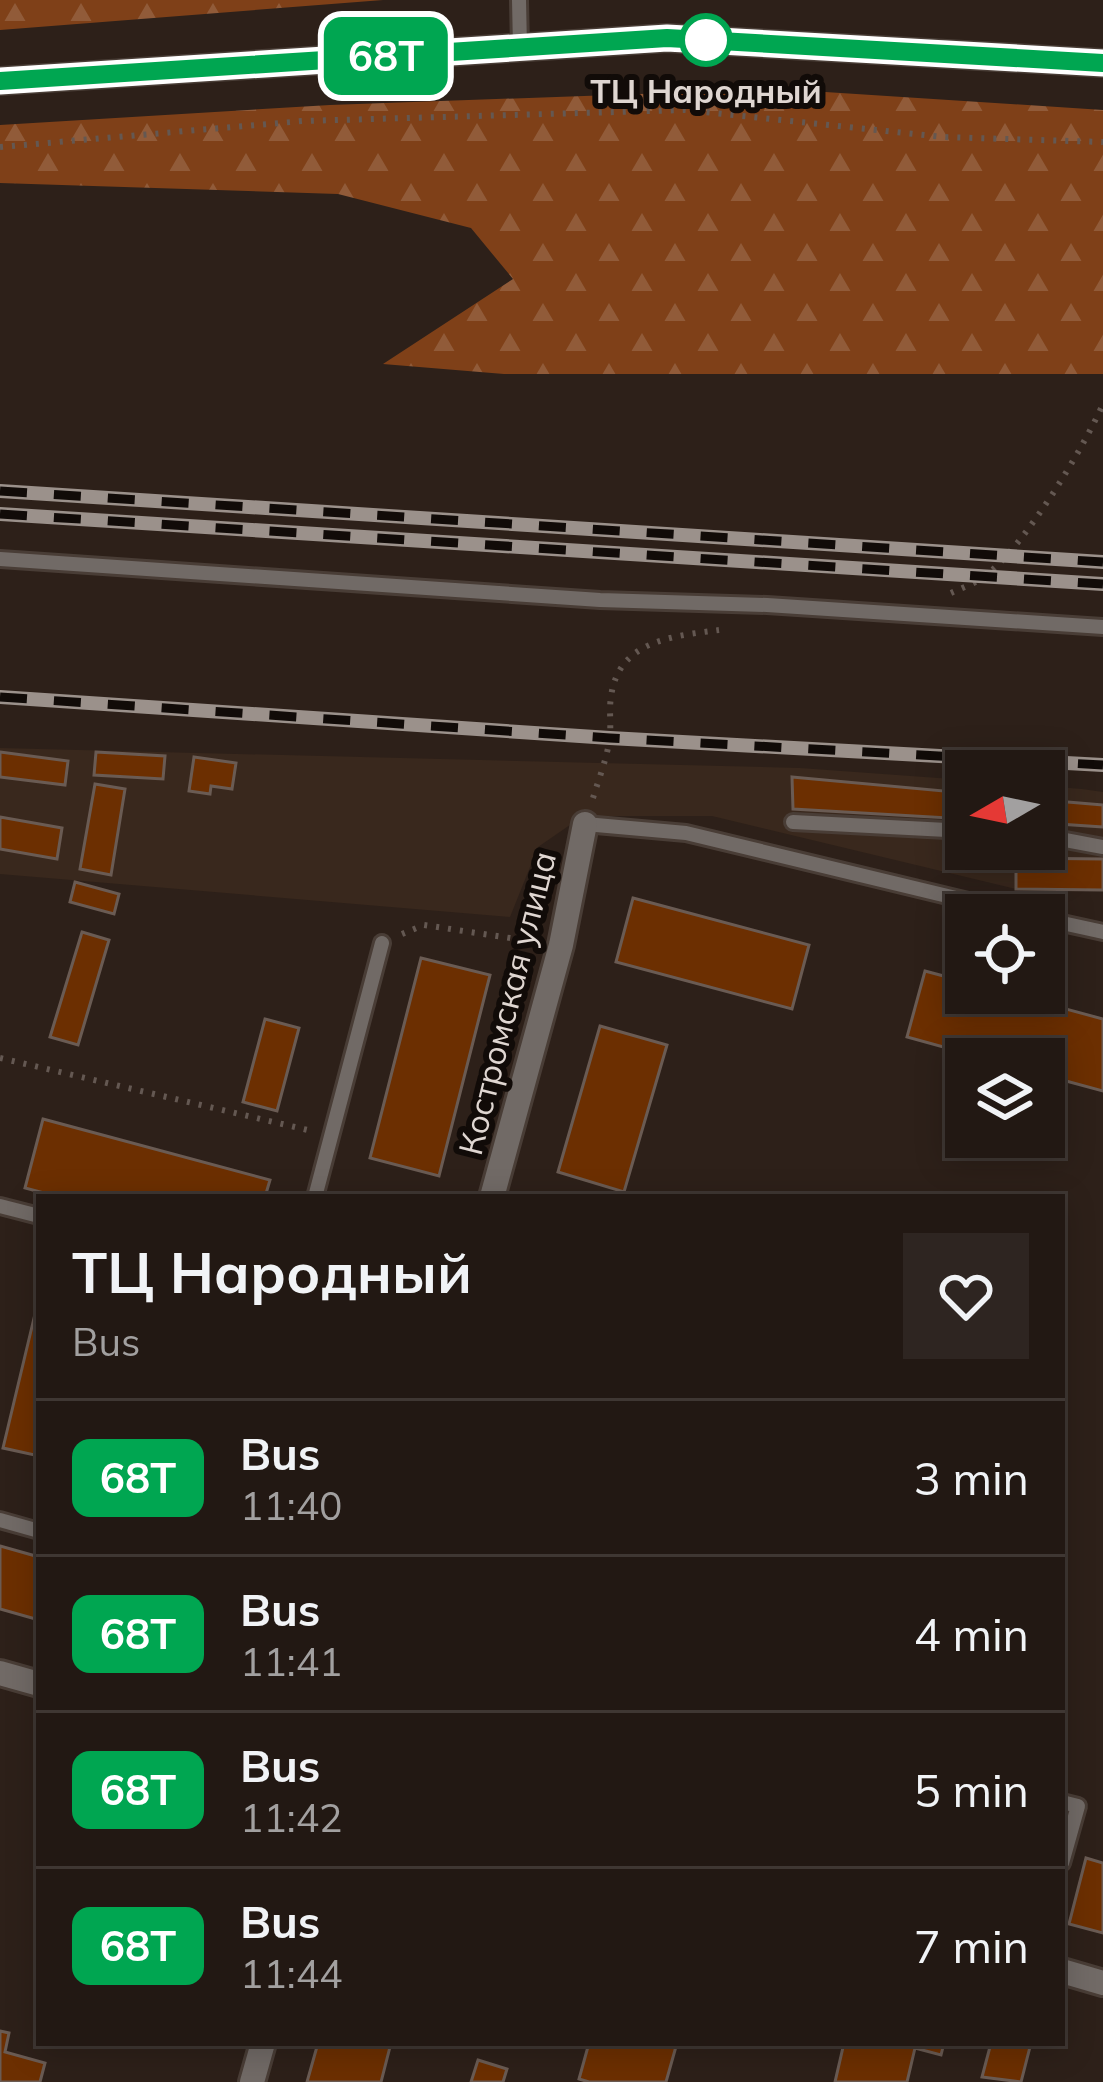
<!DOCTYPE html>
<meta charset="utf-8">
<style>
:root{--surface:#221813;--page:#2e2521;--text:#f1f3f6;--muted:#a2a0a0;--line:#3f3733}
body{margin:0;font-family:Mulish,sans-serif;background:var(--page);color:var(--text);height:100vh;display:flex;flex-direction:column;font-size:45px;white-space:nowrap}
*{box-sizing:border-box;margin:0}
p{font-size:39px;color:var(--muted)}
.icon{flex:none;width:66px;height:66px;fill:none;stroke:currentColor;stroke-width:2;stroke-linecap:round;stroke-linejoin:round}
.map{position:relative;flex:1;overflow:hidden}
.drawer{position:absolute;left:36px;top:1194px;width:1029px;height:852px;display:flex;flex-direction:column;background:var(--surface);border-radius:0px;box-shadow:0 6px 30px #0003,0 0 0 3px var(--line)}
.drawer>*{flex:none}
.badge{padding:0 24px;border-radius:18px;font-size:42px;line-height:78px}
.needle{width:78px;rotate:261deg}
.buttons{position:absolute;left:945px;top:750px;display:grid;gap:24px}
.buttons a{display:grid;place-items:center;width:120px;height:120px;border-radius:0px;background:var(--surface);box-shadow:0 6px 30px #0003,0 0 0 3px var(--line);font-size:60px}
.map>.badge{position:absolute;translate:-50% -50%;box-shadow:0 0 0 6px #fff}
.round{display:grid;place-items:center;flex:none;width:126px;height:126px;border-radius:0px;background:var(--page)}
.summary{display:flex;align-items:center;justify-content:space-between;height:204px;padding:0 36px}
h1{font-size:57px;font-weight:700;line-height:90px}
ul{padding:0;list-style:none}
li{display:flex;align-items:center;gap:36px;height:156px;padding:0 36px;border-top:3px solid var(--line)}
li div{flex:1}
li b{display:block;font-size:45px}
li em{font-style:normal}
li .badge{min-width:132px;font-weight:700;text-align:center}
.map>svg:first-child{display:block}
.built{fill:#39281d}
.forest{fill:url(#forest-firs)}
.building{fill:#6c2f01;stroke:#6a5b53;stroke-width:3}
.lines{fill:none;stroke-linecap:round;stroke-linejoin:round}
.lane-casing{stroke:#493d36;stroke-width:20}
.street-casing{stroke:#493d36;stroke-width:30}
.secondary-casing{stroke:#493d36;stroke-width:30}
.path{stroke:#645852;stroke-width:6;stroke-dasharray:3 9;stroke-linecap:butt}
.lane{stroke:#716a66;stroke-width:14}
.street{stroke:#716a66;stroke-width:24}
.secondary{stroke:#9e938d;stroke-width:24}
.rail-casing{stroke:#9b918b;stroke-width:14}
.rail{stroke:#110b08;stroke-width:9;stroke-dasharray:27;stroke-linecap:butt}
.line-casing{stroke:#fff;stroke-width:27}
.line{stroke:#00a651;stroke-width:18}
.stop-dot{fill:#fff;stroke:#00a651;stroke-width:6}
.labels{text-anchor:middle;stroke-width:12;stroke-linejoin:round;paint-order:stroke}
.stop-label{font-size:33px;font-weight:bold;fill:#dfd6d1;stroke:#110b08}
.street-label{font-size:33px;fill:#dfd6d1;stroke:#110b08}
</style>
<div class="map">
<svg width="1103" height="2082" viewBox="0 0 1103 2082">
<defs>
<pattern id="forest-firs" width="22" height="20" patternUnits="userSpaceOnUse" patternTransform="scale(3)"><rect width="22" height="20" fill="#7f4018"/><path d="M5 1l3.5 6h-7zM16 11l3.5 6h-7z" fill="#915b39"/></pattern>
</defs>
<rect width="100%" height="100%" fill="#2d2019"/>
<polygon class="built" points="0,748 800,768 966,780 966,849 1044,849 1044,786 1082,789 1103,792 1103,890 1016,889 712,816 583,816 538,847 510,917 0,874"/>
<g class="forest">
<polygon points="0,0 383,0 0,30"/>
<polygon points="779,89 1103,110 1103,374 504,374 383,364 513,279 471,228 338,194 0,183 0,125 330,105"/>
</g>
<g class="building">
<polygon points="0,752 68,761 65,785 0,777"/>
<polygon points="96,752 165,756 163,779 94,775"/>
<polygon points="194,757 236,763 232,789 211,786 210,794 189,791"/>
<polygon points="792,777 966,793 966,819 793,809"/>
<polygon points="95,784 125,789 111,875 80,869"/>
<polygon points="1044,800 1103,805 1103,827 1044,823"/>
<polygon points="0,817 62,828 57,859 0,849"/>
<polygon points="1016,858 1103,859 1103,890 1016,889"/>
<polygon points="75,882 119,894 114,914 70,902"/>
<polygon points="633,898 809,945 792,1009 616,962"/>
<polygon points="82,932 109,940 78,1045 50,1037"/>
<polygon points="421,958 490,975 439,1176 370,1158"/>
<polygon points="925,971 966,982 966,993 1007,993 1103,1019 1103,1091 1044,1075 1044,1059 987,1059 907,1037"/>
<polygon points="265,1019 299,1028 277,1111 243,1102"/>
<polygon points="600,1026 667,1045 624,1192 558,1172"/>
<polygon points="43,1119 270,1180 265,1197 59,1197 25,1188"/>
<polygon points="35,1314 39,1315 39,1456 3,1448"/>
<polygon points="0,1546 39,1557 39,1620 0,1609"/>
<polygon points="1086,1858 1103,1863 1103,1933 1069,1924"/>
<polygon points="0,2031 9,2033 5,2052 45,2063 40,2082 0,2082"/>
<polygon points="318,2043 391,2043 381,2082 307,2082"/>
<polygon points="589,2043 677,2043 666,2082 589,2082 579,2079"/>
<polygon points="844,2043 944,2043 941,2055 915,2048 907,2082 835,2082"/>
<polygon points="991,2043 1031,2043 1021,2082 982,2077"/>
<polygon points="478,2060 507,2069 503,2082 471,2082"/>
</g>
<g class="lines">
<defs>
<g id="lane">
<polyline points="519,0 520,47"/>
<polyline points="0,559 600,600 767,605 1103,627"/>
<polyline points="793,822 966,831"/>
<polyline points="585,824 686,833 1026,915"/>
<polyline points="1044,836 1103,847"/>
<polyline points="1044,919 1103,932"/>
<polyline points="315,1197 382,943"/>
<polyline points="0,1206 39,1216"/>
<polyline points="0,1520 39,1531"/>
<polyline points="1062,1802 1078,1806 1062,1863"/>
</g>
<g id="street">
<polyline points="492,1197 561,945 585,824"/>
<polyline points="0,1673 39,1684"/>
<polyline points="1062,1971 1103,1983"/>
<polyline points="252,2082 263,2043"/>
</g>
<polyline id="secondary" points="0,81 667,38 1103,63"/>
</defs>
<use href="#lane" class="lane-casing"/>
<use href="#street" class="street-casing"/>
<use href="#secondary" class="secondary-casing"/>
<g class="path">
<polyline points="0,147 303,121 685,110 944,137 1103,142"/>
<path d="M951 593C962 588 976 583 985 576 1024 547 1083 449 1103 404"/>
<path d="M593 798C599 778 608 756 610 735 611 722 609 709 611 697 618 640 674 636 719 630"/>
<polyline points="402,934 424,925 536,942"/>
<polyline points="0,1058 312,1131"/>
</g>
<use href="#lane" class="lane"/>
<use href="#street" class="street"/>
<use href="#secondary" class="secondary"/>
<defs>
<g id="rail">
<polyline points="0,491 1103,562"/>
<polyline points="0,514 1103,584"/>
<polyline points="0,697 610,738 1103,765"/>
</g>
</defs>
<use href="#rail" class="rail-casing"/>
<use href="#rail" class="rail"/>
</g>
<g class="lines">
<defs>
<polyline id="line" points="0,81 667,38 1103,63"/>
</defs>
<use href="#line" class="line-casing"/>
<use href="#line" class="line"/>
</g>
<circle class="stop-dot" cx="706" cy="40" r="24"/>
<g class="labels">
<g class="stop-label">
<text x="706" y="103">ТЦ Народный</text>
</g>
<g class="street-label">
<text transform="translate(507 1003) rotate(-76)" y="12">Костромская улица</text>
</g>
</g>
</svg>
<div class="buttons">
<a><svg class="needle" viewBox="-14 -14 28 28"><path d="M0-13l5 13h-10z" fill="#e53935"/><path d="M0 13l5-13h-10z" fill="#a2a0a0"/></svg></a>
<a><svg class="icon" aria-label="locate" viewBox="0 0 24 24"><circle cx="12" cy="12" r="6"/><path d="M12 2v4M12 18v4M2 12h4M18 12h4"/></svg></a>
<a><svg class="icon" aria-label="layers" viewBox="0 0 24 24"><path d="M12 4l9 5-9 5-9-5zM3 14l9 5 9-5"/></svg></a>
</div>
<b class="badge" style="left:386px;top:56px;background:#00a651;color:#fff">68Т</b>
<section class="drawer">
<div class="summary"><div><h1>ТЦ Народный</h1><p>Bus</p></div><a class="round"><svg class="icon" aria-label="heart" viewBox="0 0 24 24"><path d="M12 20l-8-8c-3-5 5-10 8-4 3-6 11-1 8 4z"/></svg></a></div>
<ul>
<li><span class="badge" style="background:#00a651;color:#fff">68Т</span><div><b>Bus</b><p>11:40</p></div><em>3 min</em></li>
<li><span class="badge" style="background:#00a651;color:#fff">68Т</span><div><b>Bus</b><p>11:41</p></div><em>4 min</em></li>
<li><span class="badge" style="background:#00a651;color:#fff">68Т</span><div><b>Bus</b><p>11:42</p></div><em>5 min</em></li>
<li><span class="badge" style="background:#00a651;color:#fff">68Т</span><div><b>Bus</b><p>11:44</p></div><em>7 min</em></li>
</ul>
</section>
</div>
